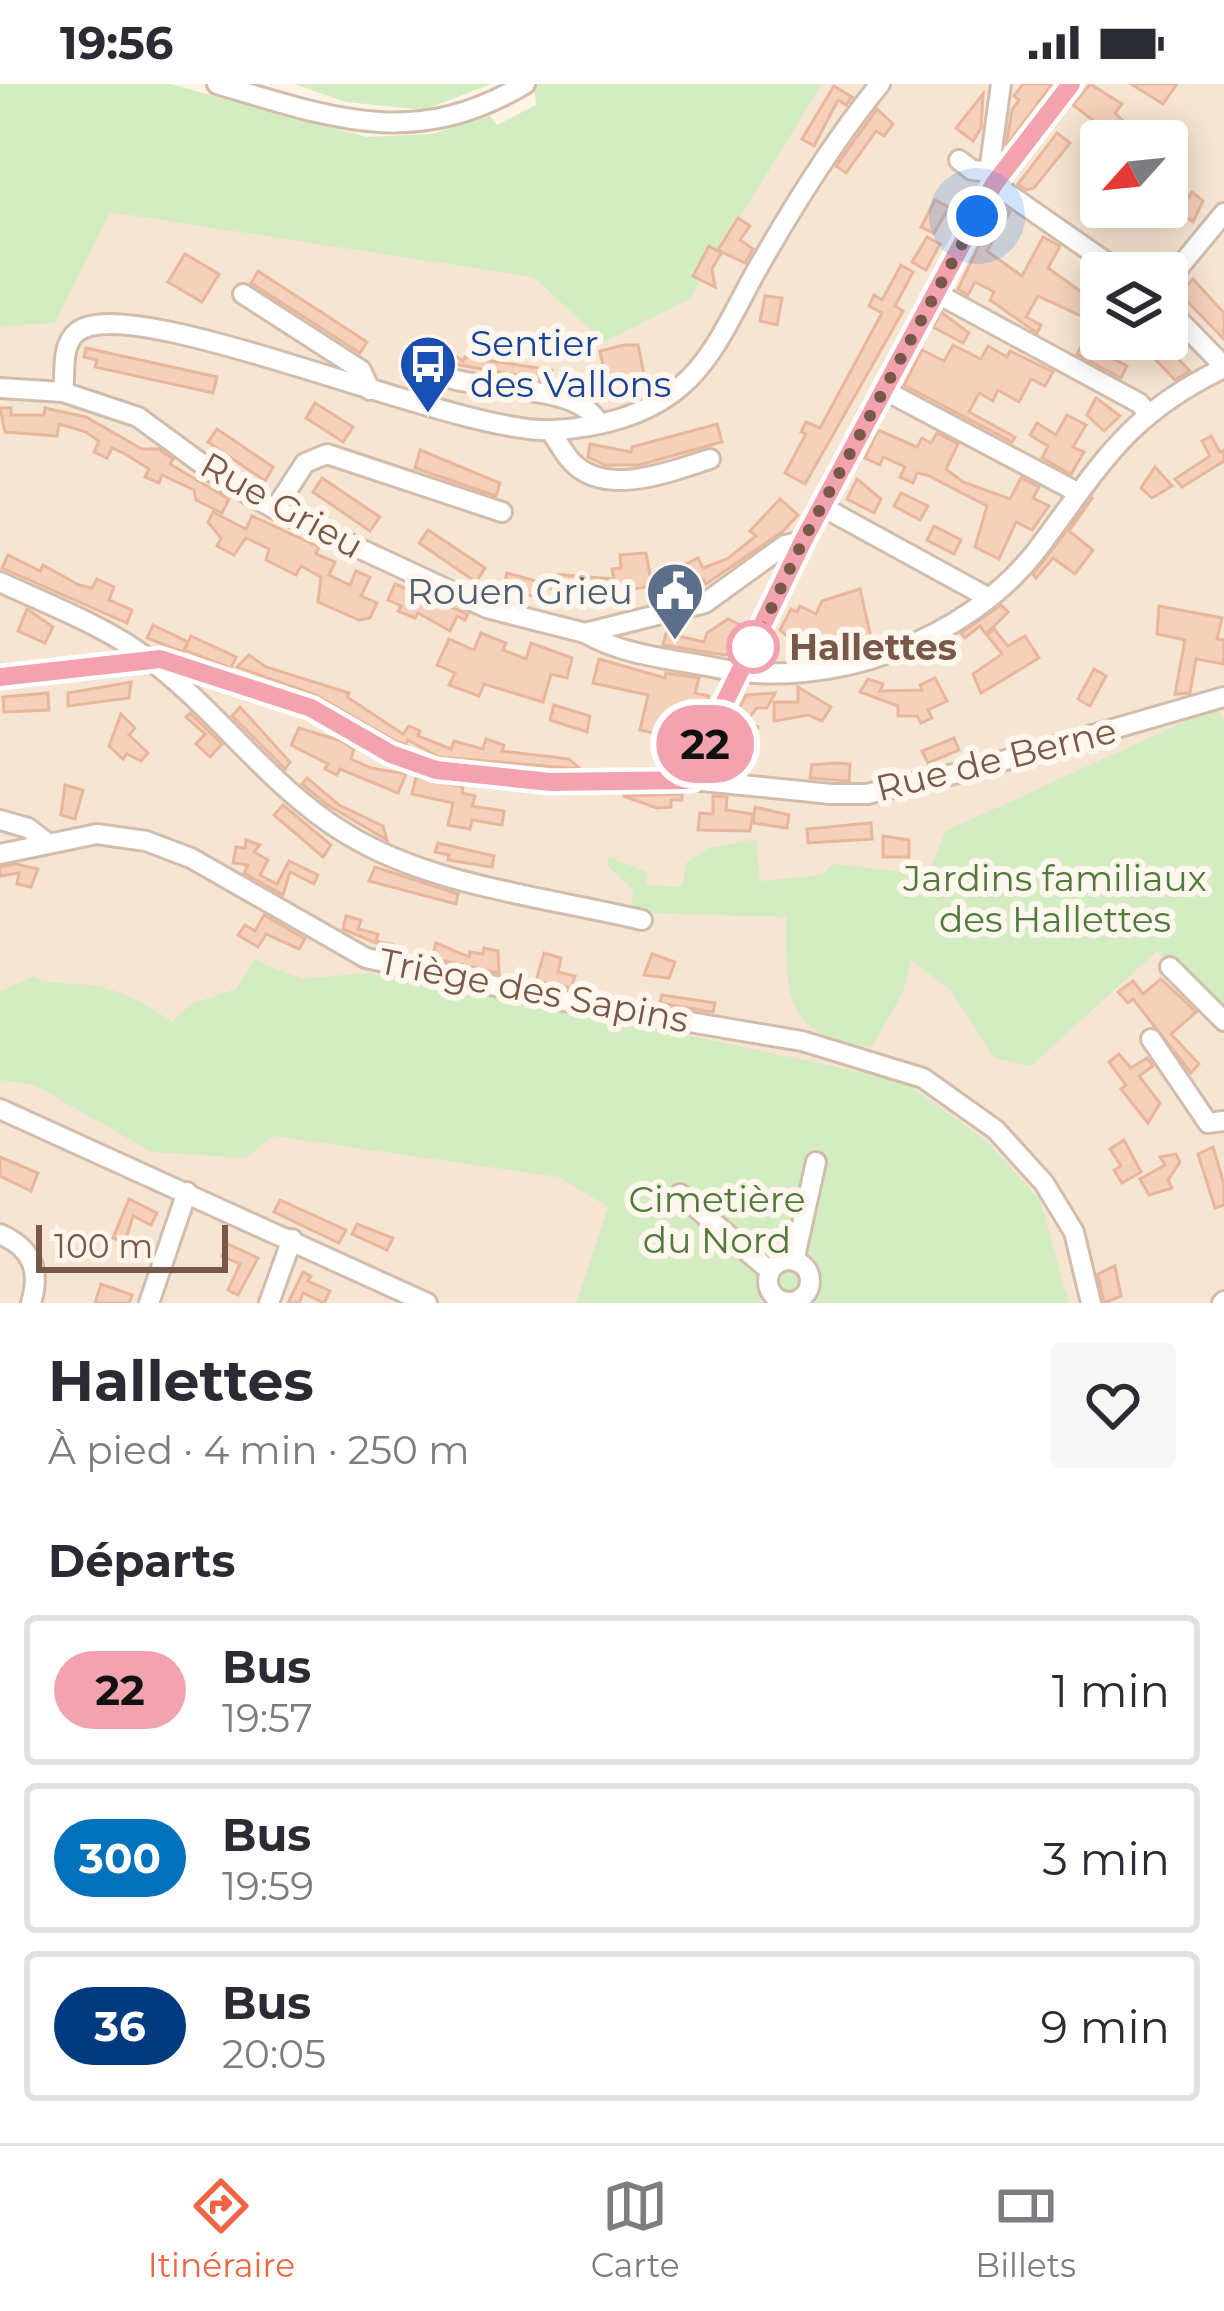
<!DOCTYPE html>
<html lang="fr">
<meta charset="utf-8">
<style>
:root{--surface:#fff;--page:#f7f7f7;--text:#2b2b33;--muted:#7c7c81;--line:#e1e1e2;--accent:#ef6543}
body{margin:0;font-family:Montserrat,sans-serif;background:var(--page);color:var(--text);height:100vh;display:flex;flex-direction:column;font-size:45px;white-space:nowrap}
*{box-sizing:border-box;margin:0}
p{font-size:39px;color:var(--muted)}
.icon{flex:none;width:66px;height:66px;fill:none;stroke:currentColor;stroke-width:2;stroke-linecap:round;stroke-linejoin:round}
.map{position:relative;height:1219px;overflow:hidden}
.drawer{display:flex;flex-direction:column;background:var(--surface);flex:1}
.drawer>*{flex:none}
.badge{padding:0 24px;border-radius:39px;font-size:42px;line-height:78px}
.needle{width:78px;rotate:243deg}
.buttons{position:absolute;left:1080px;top:36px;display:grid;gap:24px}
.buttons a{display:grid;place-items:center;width:108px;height:108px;border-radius:12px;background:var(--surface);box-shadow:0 6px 30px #0003;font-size:60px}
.scale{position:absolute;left:36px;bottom:30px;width:192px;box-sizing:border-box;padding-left:12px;border:6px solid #785848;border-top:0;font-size:33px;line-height:42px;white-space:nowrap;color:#785848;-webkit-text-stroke:9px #fff7ed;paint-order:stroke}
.you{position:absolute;width:60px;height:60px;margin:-30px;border:9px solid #fff;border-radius:50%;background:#1a73e8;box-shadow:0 0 0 18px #1a73e833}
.map>.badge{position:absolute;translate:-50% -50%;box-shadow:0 0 0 6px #fff}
h2{padding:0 48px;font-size:45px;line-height:108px}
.round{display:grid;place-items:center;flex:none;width:126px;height:126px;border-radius:12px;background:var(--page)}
.head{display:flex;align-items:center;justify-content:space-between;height:204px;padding:0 48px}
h1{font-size:57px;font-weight:700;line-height:90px}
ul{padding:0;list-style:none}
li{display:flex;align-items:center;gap:36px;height:150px;margin:0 24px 18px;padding:0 24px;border:6px solid var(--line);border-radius:12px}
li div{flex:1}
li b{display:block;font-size:45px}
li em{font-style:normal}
li .badge{min-width:132px;font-weight:700;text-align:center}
.status{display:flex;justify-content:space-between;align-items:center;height:84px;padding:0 60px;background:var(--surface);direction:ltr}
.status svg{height:33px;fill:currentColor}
.tabs{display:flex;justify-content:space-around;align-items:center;height:168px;border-top:3px solid var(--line);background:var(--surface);font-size:33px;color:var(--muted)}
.tabs a{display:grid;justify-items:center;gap:6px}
.tabs .current{color:var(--accent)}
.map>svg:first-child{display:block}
.residential{fill:#f6e5d3;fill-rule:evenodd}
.green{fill:#d4ecc2}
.building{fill:#f5d1bb;stroke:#e8b69a;stroke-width:3}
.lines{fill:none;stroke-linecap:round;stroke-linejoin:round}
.minor-casing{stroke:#d2bdad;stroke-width:24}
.minor{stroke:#fff;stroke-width:18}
.line-casing{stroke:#fff;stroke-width:27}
.line{stroke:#f3a3af;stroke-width:18}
.walk{stroke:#785848;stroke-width:12;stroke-dasharray:0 21.6}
.stop-dot{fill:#fff;stroke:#f3a3af;stroke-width:6}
.labels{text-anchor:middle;stroke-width:12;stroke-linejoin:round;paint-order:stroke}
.transit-label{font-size:36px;fill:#164399;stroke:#fff7ed;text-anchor:start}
.street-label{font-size:36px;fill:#785848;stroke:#fff7ed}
.service-label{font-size:36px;fill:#4e5e75;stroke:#fff7ed;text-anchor:end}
.stop-label{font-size:36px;font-weight:bold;fill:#785848;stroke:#fff7ed;text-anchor:start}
.park-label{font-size:36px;fill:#50793c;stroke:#fff7ed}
</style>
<div class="status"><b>19:56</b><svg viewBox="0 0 49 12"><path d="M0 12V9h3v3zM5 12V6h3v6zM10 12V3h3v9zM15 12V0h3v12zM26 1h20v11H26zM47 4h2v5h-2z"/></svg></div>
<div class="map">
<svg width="1224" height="1219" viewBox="0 0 1224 1219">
<rect width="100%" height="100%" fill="#fef3e5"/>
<path class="residential" d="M822 0H1224V1219H0V242L55 238 109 127 533 193 604 258 691 214ZM1101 57H1167V123H1101ZM1101 189H1167V255H1101Z"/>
<g class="green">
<polygon points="0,0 170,0 367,53 432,50 490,32 497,41 536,21 534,0 822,0 691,214 604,258 533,193 110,128 55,239 0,242"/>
<polygon points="294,0 491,0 424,26 346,18"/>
<path d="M1217 623 1224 637V930L1157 867 1031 982 994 974 951 907 911 876 903 908 872 963C782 954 787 910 786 833L641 829 632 819 633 806 607 781 609 773 648 788 646 801 682 803 686 779 708 764 756 755 760 797 822 791 833 780 927 791 946 747Z"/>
<path d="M254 876 302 895 368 889 545 920 905 998 989 1059 1040 1116 1069 1219H576L608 1123 559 1093 274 1052 245 1074 152 1068 34 1001 0 996V907L33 893C54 902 69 898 91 901 122 906 148 921 172 938L191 920 236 905Z"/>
</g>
<g class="building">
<polygon points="1023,0 1052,0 1006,62 1012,26 1019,16 1014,12"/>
<polygon points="1090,0 1122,20 1115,29 1143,57 1120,57 1073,21"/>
<polygon points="1131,0 1177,0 1163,20"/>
<polygon points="834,2 852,13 846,21 838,16 814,62 802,55"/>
<polygon points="983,10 981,44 973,57 956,44"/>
<polygon points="877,25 893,40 884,52 876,47 846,89 836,82"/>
<polygon points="1057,49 1070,59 1034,104 1026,106 1018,100"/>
<polygon points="1192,108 1203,117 1193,138 1169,119 1175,112 1184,119"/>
<polygon points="935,116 949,123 934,149 921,143"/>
<polygon points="999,120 1010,128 987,167 1022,192 1043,153 1060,162 1048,184 1090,214 1081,232 1038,212 1026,233 1041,241 1037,249 990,216 994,208 975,198 968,211 958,205"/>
<polygon points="738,134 750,142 740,156 753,165 745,179 718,166"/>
<polygon points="927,153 940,160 926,186 912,178"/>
<polygon points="709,162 721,169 712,185 715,203 693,192"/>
<polygon points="185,170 219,190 202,218 168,198"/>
<polygon points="901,181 913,188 895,222 903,227 805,400 785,389 806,350 801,348 806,338 820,344 882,229 869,222 874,211 882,216"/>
<polygon points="258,187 367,258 360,269 251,199"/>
<polygon points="1193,195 1224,229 1224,255 1179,209"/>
<polygon points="765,212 782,214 777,241 760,237"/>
<polygon points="941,228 969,249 963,259 933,243"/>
<polygon points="428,254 463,277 465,273 552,286 550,297 442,278 419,267"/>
<polygon points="1149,255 1176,255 1167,264 1190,287 1175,296 1154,274 1161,267"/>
<polygon points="1083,259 1127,282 1121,294 1077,270"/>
<polygon points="624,261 638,261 645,295 607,301 600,267"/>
<polygon points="953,261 981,275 988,262 1007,273 1010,267 1053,288 1045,302 1031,295 1019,318 998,306 993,317 979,309 969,328 1015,353 1012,358 904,301 922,266 944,277"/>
<polygon points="86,264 217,293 213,309 95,283 97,276 84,273"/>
<polygon points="1096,314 1120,332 1104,347 1087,331"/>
<polygon points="315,319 353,343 343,358 306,334"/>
<polygon points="0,324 11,324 11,331 44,331 45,324 86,333 142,365 159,365 173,375 170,380 229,415 222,429 196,416 194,406 162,391 159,399 145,393 149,385 125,370 112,364 107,374 94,368 99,357 86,348 59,340 57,352 5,348"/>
<polygon points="1067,331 1086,341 1073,363 1084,368 1071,390 1042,374 1048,362 1030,351 1037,339 1056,351"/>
<polygon points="717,340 722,358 639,381 605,381 588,373 590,360 631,368 632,363"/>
<polygon points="217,345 273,383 265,397 208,358"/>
<polygon points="878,346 917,363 922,354 931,359 937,349 958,360 946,385 963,398 1010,415 1021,394 1039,403 1033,414 1049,422 1032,446 1016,438 999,475 975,463 987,422 927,391 917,389 913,399 900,393 905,383 883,373 880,381 865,374"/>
<polygon points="1211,352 1220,368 1224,366 1224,377 1182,403 1175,395 1210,372 1202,357"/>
<polygon points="420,366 500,399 496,412 415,384"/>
<polygon points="1155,383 1172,402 1152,414 1141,404"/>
<polygon points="322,394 380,433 370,447 313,408"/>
<polygon points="857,395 881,415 874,429 847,415"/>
<polygon points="901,409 928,422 920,436 894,422"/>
<polygon points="1093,413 1069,447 1093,466 1075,490 1053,474 1036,494 1033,490"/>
<polygon points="780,415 798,431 782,448 706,500 702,494 663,508 658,494 698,474 703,484 727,475 756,452 750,447"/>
<polygon points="213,428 246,445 252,432 319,463 316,470 335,478 329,491 350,501 356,487 370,493 361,512 377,519 370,534 359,536 318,518 321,493 301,482 296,491 266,476 269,465 246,454 234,471 217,462 221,454 208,438"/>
<polygon points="934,442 961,456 954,470 927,456"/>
<polygon points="428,446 485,484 476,498 419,459"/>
<polygon points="646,469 652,502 622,507 583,503 582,508 551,505 553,490 614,495 612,485 621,484 620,471"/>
<polygon points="8,471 40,487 43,481 79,501 92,504 97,495 114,503 109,516 132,526 127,539 2,484"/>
<polygon points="507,489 536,497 532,512 503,505"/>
<polygon points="395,500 468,530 465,536 457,532 450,547 418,529 415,534 398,527 401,522 388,516"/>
<polygon points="860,505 872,558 840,569 837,558 823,556 817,566 797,561 780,546 791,525 797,528 800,522 816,530 822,517"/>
<polygon points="1001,521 1008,528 986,550 980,542 965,554 961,549"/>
<polygon points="1159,522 1222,534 1217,555 1224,556 1224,580 1196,575 1190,609 1175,610 1185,556 1157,550"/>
<polygon points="27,525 53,543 45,559 18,547"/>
<polygon points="728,535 746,544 735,567 725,571 663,561 666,549 704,558 707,549"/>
<polygon points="153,541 188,558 183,568 147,554"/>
<polygon points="994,545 1008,562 1025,552 1039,574 981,609 973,590 1002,570 987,551"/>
<polygon points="481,549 506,559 503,566 526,575 531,559 572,574 567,594 551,590 543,618 484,600 479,612 449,601 455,589 437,581 449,555 474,566"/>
<polygon points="191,552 236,573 231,584 184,566"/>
<polygon points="249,571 266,583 349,609 347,613 403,650 409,642 420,647 418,652 451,665 454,657 483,665 486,655 504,661 502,667 569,675 580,685 439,673 408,656 405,661 397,658 316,611 237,583"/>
<polygon points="599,575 665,594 666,589 699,594 695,609 709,612 702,634 682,633 678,655 640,646 648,611 593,599"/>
<polygon points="1094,585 1106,592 1090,622 1078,615"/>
<polygon points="935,594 947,617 928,626 932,634 921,639 917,632 898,632 898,622 860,608 868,595 883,600 880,607 922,606 920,601"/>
<polygon points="131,598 129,614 68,622 68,609"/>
<polygon points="798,603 831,623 822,637 808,631 774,637 774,618 798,618"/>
<polygon points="48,609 49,626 4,628 3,613"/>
<polygon points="775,609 767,624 757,624 745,638 758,643 753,653 744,648 725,684 713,678 746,611"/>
<polygon points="554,621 590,632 587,648 550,636"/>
<polygon points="240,623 290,678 285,685 232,632"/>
<polygon points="190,629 222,660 210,673 196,660 205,650 186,633"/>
<polygon points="121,630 135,644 129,651 148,669 141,677 127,670 123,675 109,662"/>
<polygon points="299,644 341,657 354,665 351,675 371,684 406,690 398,709 340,685 337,691 325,685 328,680 291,661"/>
<polygon points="954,654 959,666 928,679 922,667"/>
<polygon points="834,679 850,680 849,697 810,694 812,681"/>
<polygon points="416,693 463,703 462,709 475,712 472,722 504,727 502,741 472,736 470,745 448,741 453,719 412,710"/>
<polygon points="307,694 339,721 383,742 387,756 326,720 302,700"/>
<polygon points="65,701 83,706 75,735 61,731"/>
<polygon points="682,710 682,716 671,716 671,723 657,724 623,712"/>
<polygon points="713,712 727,713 726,726 753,730 750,747 698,746 700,729 713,730"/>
<polygon points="283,721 331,761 323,773 274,731"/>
<polygon points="755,723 789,731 787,744 753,739"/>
<polygon points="871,739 872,755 808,759 807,745"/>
<polygon points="883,752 909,756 909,773 883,773"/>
<polygon points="246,756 260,761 254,768 268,776 260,791 277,800 289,777 318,791 314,800 290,788 283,811 244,789 248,781 233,779 236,763 245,764"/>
<polygon points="438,759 494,772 492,783 448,776 449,771 435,768"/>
<polygon points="16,780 38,785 31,803 17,800 19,789 0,792 0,783"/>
<polygon points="375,783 458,810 456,820 369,797"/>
<polygon points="264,831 305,855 299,865 266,850 258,863 238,851 245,841 255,847"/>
<polygon points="346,832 361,836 358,845 378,850 376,857 393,861 392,866 343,845"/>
<polygon points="436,859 469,873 470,868 483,870 484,864 498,867 499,889 432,874"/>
<polygon points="544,869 561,874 558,888 575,892 571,904 536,897"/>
<polygon points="652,870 675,878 669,894 644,891"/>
<polygon points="1161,895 1196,928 1171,950 1199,980 1191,989 1133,915 1128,919 1118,908 1133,897 1143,910"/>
<polygon points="662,911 715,919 713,928 660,919"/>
<polygon points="1119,970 1131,984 1147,974 1153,982 1139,992 1160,1019 1148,1039 1121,1005 1126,1001 1109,978"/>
<polygon points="1124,1056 1141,1088 1122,1099 1114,1086 1121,1082 1110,1065"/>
<polygon points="1213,1063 1224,1100 1224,1121 1215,1124 1198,1070"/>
<polygon points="1176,1070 1180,1078 1168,1096 1172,1104 1149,1111 1140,1095 1165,1081 1160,1073"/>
<polygon points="0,1073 38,1089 31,1107 0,1092"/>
<polygon points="129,1115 157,1129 151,1141 133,1132 125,1158 113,1154"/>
<polygon points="280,1116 346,1146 339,1159 274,1128"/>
<polygon points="357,1140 393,1154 387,1166 352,1150"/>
<polygon points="228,1160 258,1174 238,1211 228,1206 240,1180 222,1172"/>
<polygon points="1115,1182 1121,1212 1104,1219 1098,1190"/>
<polygon points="303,1188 311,1192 308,1197 330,1207 324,1219 303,1209 299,1219 288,1219"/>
<polygon points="101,1200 132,1211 129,1219 95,1219"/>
</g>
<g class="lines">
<defs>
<g id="minor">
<path d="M217 0C332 34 414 66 525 0"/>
<polyline points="959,76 972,86 989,88"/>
<polyline points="994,100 1122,189"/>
<polyline points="994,100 989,88 1001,0"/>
<polyline points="1167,198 1224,129"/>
<polyline points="936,209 1139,319 1148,329"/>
<polyline points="243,210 361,286 370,306"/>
<polyline points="1167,224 1224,282"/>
<path d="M416 280C465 314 573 293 599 339"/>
<polyline points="0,304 63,308 138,333 228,399 275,425 487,524 585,549 705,519 785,461 803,457"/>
<polyline points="884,306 1075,407"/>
<path d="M63 308C66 289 60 262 77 248 132 205 458 352 553 346 597 344 646 332 680 303 716 273 736 222 759 182 795 119 834 56 880 0"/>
<path d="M550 347C558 357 564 370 572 378 606 414 672 387 710 375"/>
<polyline points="821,422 989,514"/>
<polyline points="275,425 305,379 327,370 502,428"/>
<path d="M0 498C49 521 103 541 146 573 217 625 269 703 345 749 430 802 546 813 642 836"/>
<path d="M585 549C624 572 673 575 717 584 829 607 967 557 1037 466 1099 384 1125 331 1224 284"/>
<polyline points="0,593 161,575 311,624 391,670 436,686 550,699 692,696 831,710 867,710 971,686 1224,613"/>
<polyline points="692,696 693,684 803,457 994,100 1070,0"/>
<polyline points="0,736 28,744 45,757"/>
<polyline points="0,770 97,750 146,757 191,774 366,874 565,917 802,957 923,994 996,1046 1044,1099 1074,1148 1091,1219"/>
<polyline points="1170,883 1224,937"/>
<polyline points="1151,955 1208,1039 1224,1037"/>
<polyline points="0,1025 427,1219"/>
<polyline points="680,1110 770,1187"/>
<path d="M0 1150C32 1164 41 1186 31 1219"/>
<circle cx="789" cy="1197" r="21"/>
<polyline points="794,1177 816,1078"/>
<polyline points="149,1219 187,1108"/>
<polyline points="269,1219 292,1155"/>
<polyline points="1222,1219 1224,1217"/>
</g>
</defs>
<use href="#minor" class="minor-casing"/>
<use href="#minor" class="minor"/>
</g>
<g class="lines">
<defs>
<polyline id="line" points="0,593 160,575 311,624 391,670 436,686 550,698 692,696 693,684 803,457 994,100 1071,0"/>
</defs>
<use href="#line" class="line-casing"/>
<use href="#line" class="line"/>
<polyline class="walk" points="753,563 803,457 977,132"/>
</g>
<defs>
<symbol id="bus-pin" viewBox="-11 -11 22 30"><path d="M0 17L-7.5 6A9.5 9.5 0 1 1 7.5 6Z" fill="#1a4fb4" stroke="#fff7ed"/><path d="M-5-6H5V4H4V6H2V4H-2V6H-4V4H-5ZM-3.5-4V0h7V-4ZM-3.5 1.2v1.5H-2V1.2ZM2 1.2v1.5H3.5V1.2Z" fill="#fff"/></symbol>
<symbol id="civic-pin" viewBox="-11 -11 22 30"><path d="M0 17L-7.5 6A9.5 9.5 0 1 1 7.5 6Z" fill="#5c6f8a" stroke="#fff7ed"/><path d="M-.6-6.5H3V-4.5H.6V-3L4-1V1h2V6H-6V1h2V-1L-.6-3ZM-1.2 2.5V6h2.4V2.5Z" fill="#fff"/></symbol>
</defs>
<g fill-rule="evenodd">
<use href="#bus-pin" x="395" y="247" width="66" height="90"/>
<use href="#civic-pin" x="642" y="474" width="66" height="90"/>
</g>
<circle class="stop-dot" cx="753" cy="563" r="24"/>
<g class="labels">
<g class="transit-label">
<text x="470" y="272">Sentier<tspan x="470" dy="41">des Vallons</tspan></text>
</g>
<g class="street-label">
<text transform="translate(282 421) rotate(29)" y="13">Rue Grieu</text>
<text transform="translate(996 675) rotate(-14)" y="13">Rue de Berne</text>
<text transform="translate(534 906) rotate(11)" y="13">Triège des Sapins</text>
</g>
<g class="service-label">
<text x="633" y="520">Rouen Grieu</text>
</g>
<g class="stop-label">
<text x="789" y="576">Hallettes</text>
</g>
<g class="park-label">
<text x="1055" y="807">Jardins familiaux<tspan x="1055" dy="41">des Hallettes</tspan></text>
<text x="717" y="1128">Cimetière<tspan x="717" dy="41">du Nord</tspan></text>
</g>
</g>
</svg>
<div class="buttons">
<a><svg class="needle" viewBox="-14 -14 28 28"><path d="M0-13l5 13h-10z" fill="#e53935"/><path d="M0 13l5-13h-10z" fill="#7c7c81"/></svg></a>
<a><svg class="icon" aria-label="layers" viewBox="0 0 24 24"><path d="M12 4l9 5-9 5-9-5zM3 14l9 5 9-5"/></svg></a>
</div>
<div class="scale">100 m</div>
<div class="you" style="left:977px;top:132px"></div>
<b class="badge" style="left:705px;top:660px;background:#f3a3af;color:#111">22</b>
</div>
<section class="drawer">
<div class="head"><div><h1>Hallettes</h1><p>À pied · 4 min · 250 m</p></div><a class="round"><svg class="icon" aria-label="heart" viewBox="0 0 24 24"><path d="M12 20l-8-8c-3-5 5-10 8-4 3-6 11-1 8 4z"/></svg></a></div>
<h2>Départs</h2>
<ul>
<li><span class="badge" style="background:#f3a3af;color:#111">22</span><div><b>Bus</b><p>19:57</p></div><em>1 min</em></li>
<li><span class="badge" style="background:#0072bc;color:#fff">300</span><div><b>Bus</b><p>19:59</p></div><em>3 min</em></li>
<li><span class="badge" style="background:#003b80;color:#fff">36</span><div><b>Bus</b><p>20:05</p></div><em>9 min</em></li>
</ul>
</section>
<nav class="tabs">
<a class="current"><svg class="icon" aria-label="directions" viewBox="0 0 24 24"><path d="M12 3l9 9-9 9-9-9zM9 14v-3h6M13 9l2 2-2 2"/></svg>Itinéraire</a>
<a><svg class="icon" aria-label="map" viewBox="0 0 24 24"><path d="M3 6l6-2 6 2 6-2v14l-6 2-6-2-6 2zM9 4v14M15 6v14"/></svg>Carte</a>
<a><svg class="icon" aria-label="tickets" viewBox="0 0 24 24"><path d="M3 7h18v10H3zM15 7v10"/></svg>Billets</a>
</nav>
